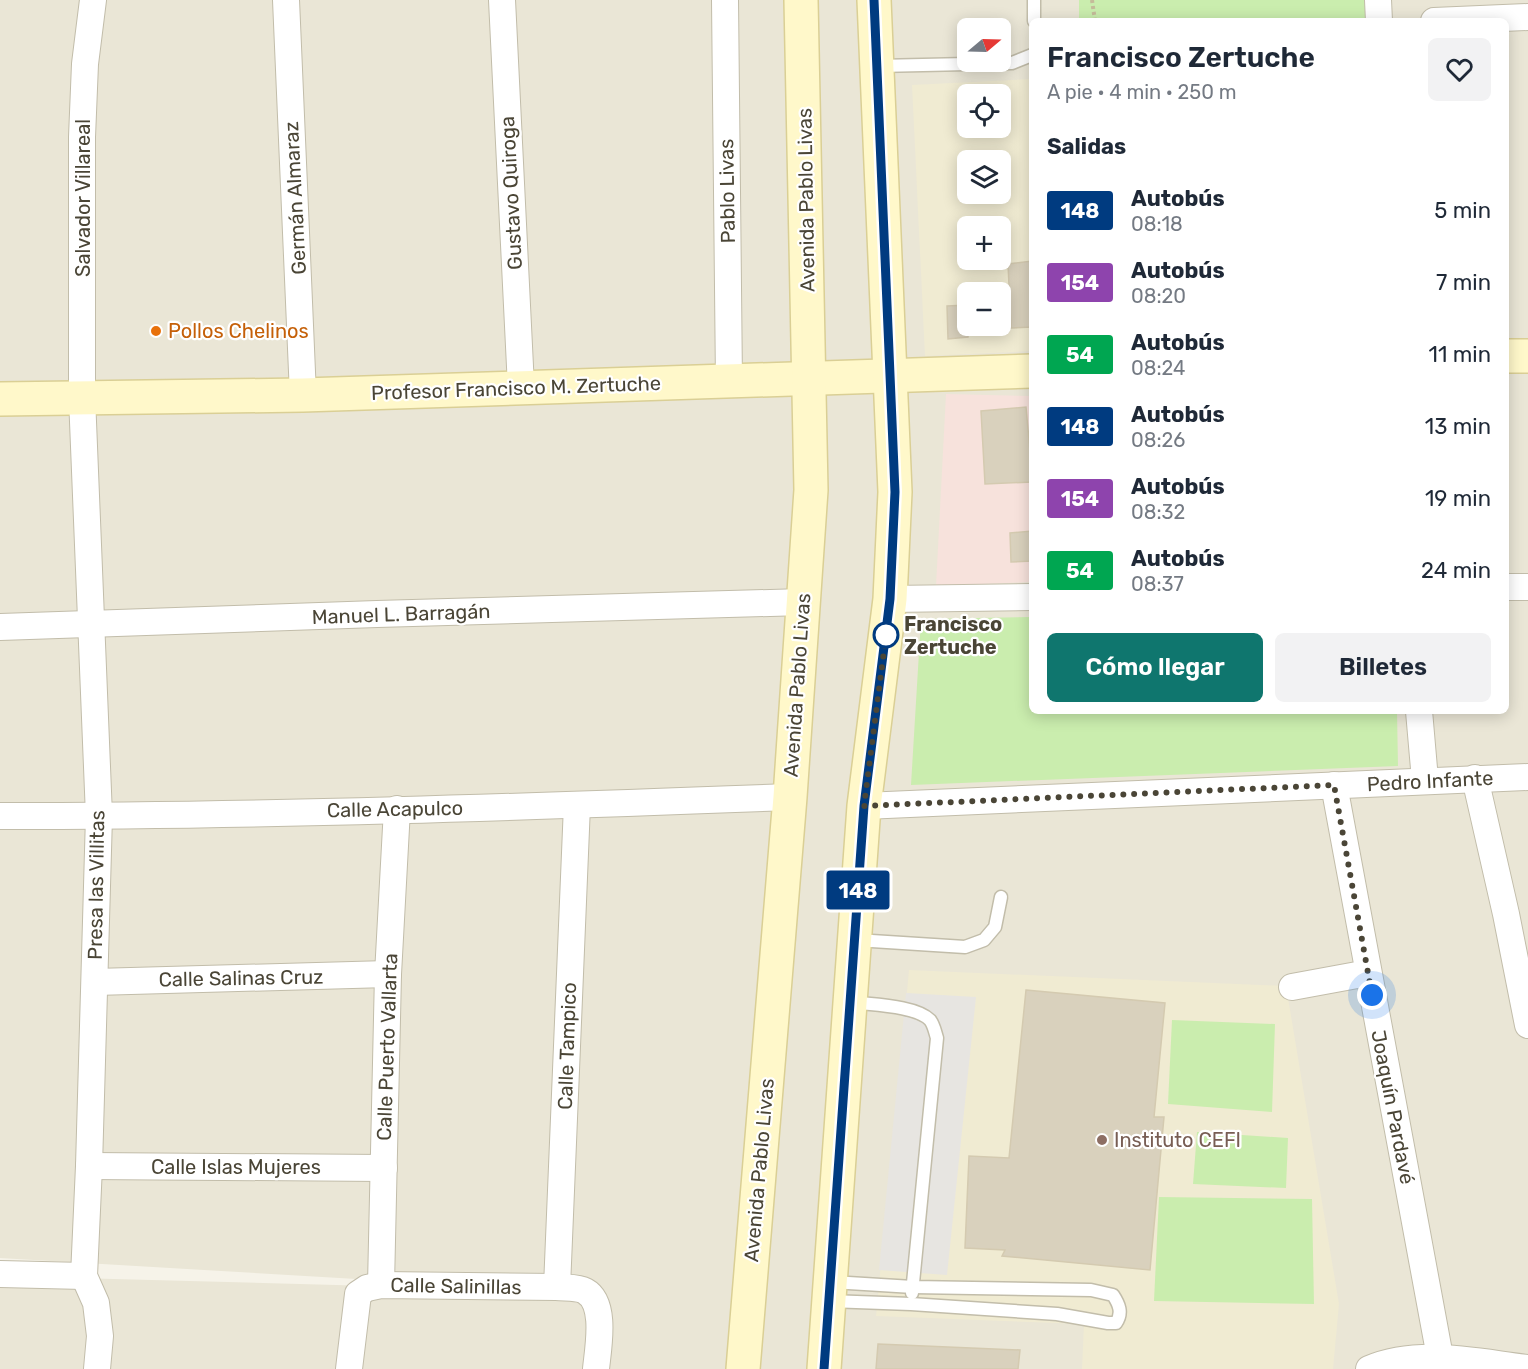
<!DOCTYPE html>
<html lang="es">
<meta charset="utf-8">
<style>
:root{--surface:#fff;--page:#f2f2f3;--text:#1f2937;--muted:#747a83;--accent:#0f766e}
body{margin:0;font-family:Rubik,sans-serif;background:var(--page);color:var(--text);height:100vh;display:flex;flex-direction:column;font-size:22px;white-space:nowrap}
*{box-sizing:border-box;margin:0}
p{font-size:20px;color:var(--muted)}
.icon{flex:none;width:33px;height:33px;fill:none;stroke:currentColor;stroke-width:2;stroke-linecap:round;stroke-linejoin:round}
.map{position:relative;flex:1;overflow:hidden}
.panel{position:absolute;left:1029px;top:18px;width:480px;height:696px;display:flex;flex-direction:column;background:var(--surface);border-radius:9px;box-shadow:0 3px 15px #0003}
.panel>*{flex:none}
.badge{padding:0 12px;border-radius:4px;font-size:21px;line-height:39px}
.needle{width:39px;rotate:71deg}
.buttons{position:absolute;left:957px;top:18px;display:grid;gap:12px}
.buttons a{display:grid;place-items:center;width:54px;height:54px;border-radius:9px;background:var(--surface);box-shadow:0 3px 15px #0003;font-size:30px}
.you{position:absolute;width:30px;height:30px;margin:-15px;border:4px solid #fff;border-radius:50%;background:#1a73e8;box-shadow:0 0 0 9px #1a73e833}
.map>.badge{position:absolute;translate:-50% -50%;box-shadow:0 0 0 3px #fff}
h2{padding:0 18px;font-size:22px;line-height:54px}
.round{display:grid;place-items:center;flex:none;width:63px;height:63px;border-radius:9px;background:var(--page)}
.summary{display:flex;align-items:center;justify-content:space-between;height:102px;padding:0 18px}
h1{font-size:28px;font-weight:600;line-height:45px}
.action{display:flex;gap:12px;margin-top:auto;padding:12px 18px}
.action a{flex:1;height:69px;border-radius:9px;background:var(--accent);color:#fff;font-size:24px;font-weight:600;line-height:69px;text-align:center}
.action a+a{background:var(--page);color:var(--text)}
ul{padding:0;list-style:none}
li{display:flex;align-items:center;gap:18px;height:72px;padding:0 18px}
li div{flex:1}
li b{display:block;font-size:22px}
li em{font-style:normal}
li .badge{min-width:66px;font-weight:700;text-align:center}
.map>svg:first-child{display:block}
.residential{fill:#eae6d6;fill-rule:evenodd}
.education{fill:#f0ebd2;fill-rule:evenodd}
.medical{fill:#f7e2dc}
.green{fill:#caedae}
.parking{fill:#e7e5e1}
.building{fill:#d9d1bd;stroke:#d4cab0;stroke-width:1.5}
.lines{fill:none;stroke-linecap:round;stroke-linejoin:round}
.lane-casing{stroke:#c2bdaa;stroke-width:15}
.street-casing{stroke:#c2bdaa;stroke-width:28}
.secondary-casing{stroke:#dacf95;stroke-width:36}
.path{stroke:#c5bb9a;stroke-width:4;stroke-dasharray:3 3;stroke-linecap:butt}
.lane{stroke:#fff;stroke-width:12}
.street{stroke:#fff;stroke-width:26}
.secondary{stroke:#fff8ca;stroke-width:33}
.line-casing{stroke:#fff;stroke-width:14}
.line{stroke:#003b80;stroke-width:9}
.walk{stroke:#4a4536;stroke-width:6;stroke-dasharray:0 10.8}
.food-dot{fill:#e8710a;stroke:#fff;stroke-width:2}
.stop-dot{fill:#fff;stroke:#003b80;stroke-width:3}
.education-dot{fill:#8d6e63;stroke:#fff;stroke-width:2}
.labels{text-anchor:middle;stroke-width:4.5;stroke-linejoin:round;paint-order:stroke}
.street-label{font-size:20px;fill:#4a4536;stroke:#fff}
.food-label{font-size:20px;fill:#c56008;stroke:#fff;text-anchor:start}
.stop-label{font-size:20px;font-weight:bold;fill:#4a4536;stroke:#fff;text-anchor:start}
.education-label{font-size:20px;fill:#785e54;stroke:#fff;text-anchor:start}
</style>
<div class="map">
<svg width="1528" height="1369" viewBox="0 0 1528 1369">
<rect width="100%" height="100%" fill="#f6f3e9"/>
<path class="residential" d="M0 0H1528V1369H0V1276L561 1291 0 1258ZM1032 21H1506V711H1032ZM968 28H1000V62H968ZM968 94H1000V128H968ZM968 160H1000V194H968ZM968 226H1000V260H968ZM968 292H1000V326H968Z"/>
<g class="education">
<path d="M1032 79V351L925 356 912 85ZM968 94H1000V128H968ZM968 160H1000V194H968ZM968 226H1000V260H968ZM968 292H1000V326H968Z"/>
<polygon points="909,970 1286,986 1339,1304 1333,1369 1082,1369 1084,1324 876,1316"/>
</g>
<polygon class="medical" points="946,394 1032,396 1032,582 936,586"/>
<g class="green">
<polygon points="1079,0 1368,0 1372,21 1079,21"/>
<polygon points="1032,617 1032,711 1397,711 1398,766 911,785 921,619"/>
<polygon points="1172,1020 1275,1024 1272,1112 1168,1104"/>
<polygon points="1197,1132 1288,1138 1286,1188 1193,1184"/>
<polygon points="1159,1197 1312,1199 1314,1304 1154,1301"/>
</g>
<polygon class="parking" points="906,993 976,997 947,1275 879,1270"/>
<g class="building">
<polygon points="1032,261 1032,327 1011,328 1008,264"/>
<polygon points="968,305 968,337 948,339 947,306"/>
<polygon points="1026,407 1030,451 1032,451 1032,482 985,484 981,411"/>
<polygon points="1032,531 1032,561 1011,562 1010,533"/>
<polygon points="1026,990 1165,1003 1154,1117 1164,1117 1150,1270 1002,1256 1005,1250 965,1248 969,1156 1009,1158"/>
<polygon points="878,1344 1020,1350 1018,1369 876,1369"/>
</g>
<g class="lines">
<defs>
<g id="lane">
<polyline points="1034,0 1034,21"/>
<polyline points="878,66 1012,63 1032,55"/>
<polyline points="856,940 965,947 984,940 995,927 1001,897"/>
<path d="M851 1002C871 1005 915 1005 930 1020 934 1025 935 1032 937 1038L912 1293"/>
<path d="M829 1301 911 1304 1057 1314 1108 1323H1116C1123 1313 1119 1304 1113 1295L1091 1290 913 1287 832 1282"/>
</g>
<g id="street">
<polyline points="93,0 85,64 82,137 82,397 99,816 89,1166 84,1276 96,1303 100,1336 97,1369"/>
<polyline points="286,0 303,395"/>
<polyline points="502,0 521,387"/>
<polyline points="725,0 729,383"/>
<polyline points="1378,0 1379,21"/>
<polyline points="1434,21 1528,17"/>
<polyline points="1506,587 1528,587"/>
<polyline points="890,599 1032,597"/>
<polyline points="0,627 377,614 803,602"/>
<polyline points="1419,711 1425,780"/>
<polyline points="1475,778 1506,914 1528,1025"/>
<polyline points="1334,785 1440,1357"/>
<polyline points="864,806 1528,777"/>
<path d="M0 816C263 816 527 807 790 797"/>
<polyline points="95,982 388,974"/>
<polyline points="1292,987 1368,973"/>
<polyline points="89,1166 384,1168"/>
<polyline points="0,1274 84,1276"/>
<polyline points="381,1285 388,974 397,809"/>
<polyline points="557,1287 577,805"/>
<path d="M349 1369 358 1294 367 1288 381 1285 557 1287C565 1288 578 1287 585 1291 607 1303 598 1348 596 1369"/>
<path d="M1369 1369C1419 1348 1476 1362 1528 1368"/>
</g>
<g id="secondary">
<polyline points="1506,356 1528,356"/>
<polyline points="0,399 303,395 1032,371"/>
<polyline points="743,1369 790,797 811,490 801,0"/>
<polyline points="824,1369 864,806 890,599 895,492 874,0"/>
</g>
</defs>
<use href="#lane" class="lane-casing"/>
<use href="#street" class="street-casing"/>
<use href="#secondary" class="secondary-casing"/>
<polyline class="path" points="1092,0 1095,21"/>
<use href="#lane" class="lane"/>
<use href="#street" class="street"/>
<use href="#secondary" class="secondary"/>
</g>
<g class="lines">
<defs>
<polyline id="line" points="824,1369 864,806 890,599 895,492 874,0"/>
</defs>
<use href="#line" class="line-casing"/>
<use href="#line" class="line"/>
<polyline class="walk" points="886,635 864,806 1334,785 1372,995"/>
</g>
<circle class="food-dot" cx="156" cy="331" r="6"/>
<circle class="stop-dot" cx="886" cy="635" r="12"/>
<circle class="education-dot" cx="1102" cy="1140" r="6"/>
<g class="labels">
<g class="street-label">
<text transform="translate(727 191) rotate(-91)" y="7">Pablo Livas</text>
<text transform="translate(511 193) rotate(-93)" y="7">Gustavo Quiroga</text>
<text transform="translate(83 198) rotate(-90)" y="7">Salvador Villareal</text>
<text transform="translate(295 198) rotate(-93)" y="7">Germán Almaraz</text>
<text transform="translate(806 200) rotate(-91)" y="7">Avenida Pablo Livas</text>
<text transform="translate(516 388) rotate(-2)" y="7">Profesor Francisco M. Zertuche</text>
<text transform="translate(401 614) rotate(-2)" y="7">Manuel L. Barragán</text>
<text transform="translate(797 685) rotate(-86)" y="7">Avenida Pablo Livas</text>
<text transform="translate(1430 781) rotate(-3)" y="7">Pedro Infante</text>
<text transform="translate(395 809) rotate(-1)" y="7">Calle Acapulco</text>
<text transform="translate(96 885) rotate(-89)" y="7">Presa las Villitas</text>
<text transform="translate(241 978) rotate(-1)" y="7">Calle Salinas Cruz</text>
<text transform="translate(567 1046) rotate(-88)" y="7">Calle Tampico</text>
<text transform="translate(387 1047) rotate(-88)" y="7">Calle Puerto Vallarta</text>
<text transform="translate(1393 1107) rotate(79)" y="7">Joaquín Pardavé</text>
<text x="236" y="1174">Calle Islas Mujeres</text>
<text transform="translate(759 1170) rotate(-85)" y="7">Avenida Pablo Livas</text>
<text transform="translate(456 1286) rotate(1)" y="7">Calle Salinillas</text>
</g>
<g class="food-label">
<text x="168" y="338">Pollos Chelinos</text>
</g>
<g class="stop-label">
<text x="904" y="631">Francisco<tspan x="904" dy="23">Zertuche</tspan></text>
</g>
<g class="education-label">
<text x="1114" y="1147">Instituto CEFI</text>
</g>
</g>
</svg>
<div class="buttons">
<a><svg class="needle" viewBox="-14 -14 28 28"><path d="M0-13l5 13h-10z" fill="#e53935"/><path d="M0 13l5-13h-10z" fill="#747a83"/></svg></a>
<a><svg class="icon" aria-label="locate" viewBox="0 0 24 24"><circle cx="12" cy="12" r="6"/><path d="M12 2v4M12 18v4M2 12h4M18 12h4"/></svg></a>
<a><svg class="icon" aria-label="layers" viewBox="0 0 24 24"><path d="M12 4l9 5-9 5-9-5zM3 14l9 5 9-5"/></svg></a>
<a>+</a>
<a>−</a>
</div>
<div class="you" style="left:1372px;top:995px"></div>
<b class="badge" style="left:858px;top:890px;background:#003b80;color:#fff">148</b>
<section class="panel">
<div class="summary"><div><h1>Francisco Zertuche</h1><p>A pie · 4 min · 250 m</p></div><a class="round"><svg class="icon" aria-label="heart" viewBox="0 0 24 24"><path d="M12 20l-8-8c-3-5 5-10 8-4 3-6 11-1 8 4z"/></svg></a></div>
<h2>Salidas</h2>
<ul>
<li><span class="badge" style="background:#003b80;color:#fff">148</span><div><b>Autobús</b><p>08:18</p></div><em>5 min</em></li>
<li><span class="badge" style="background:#8e44ad;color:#fff">154</span><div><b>Autobús</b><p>08:20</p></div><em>7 min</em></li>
<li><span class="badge" style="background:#00a651;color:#fff">54</span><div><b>Autobús</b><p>08:24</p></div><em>11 min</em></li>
<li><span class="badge" style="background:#003b80;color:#fff">148</span><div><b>Autobús</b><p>08:26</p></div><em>13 min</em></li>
<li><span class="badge" style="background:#8e44ad;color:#fff">154</span><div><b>Autobús</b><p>08:32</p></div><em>19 min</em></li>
<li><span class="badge" style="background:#00a651;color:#fff">54</span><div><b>Autobús</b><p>08:37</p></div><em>24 min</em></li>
</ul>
<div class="action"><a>Cómo llegar</a><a>Billetes</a></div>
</section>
</div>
